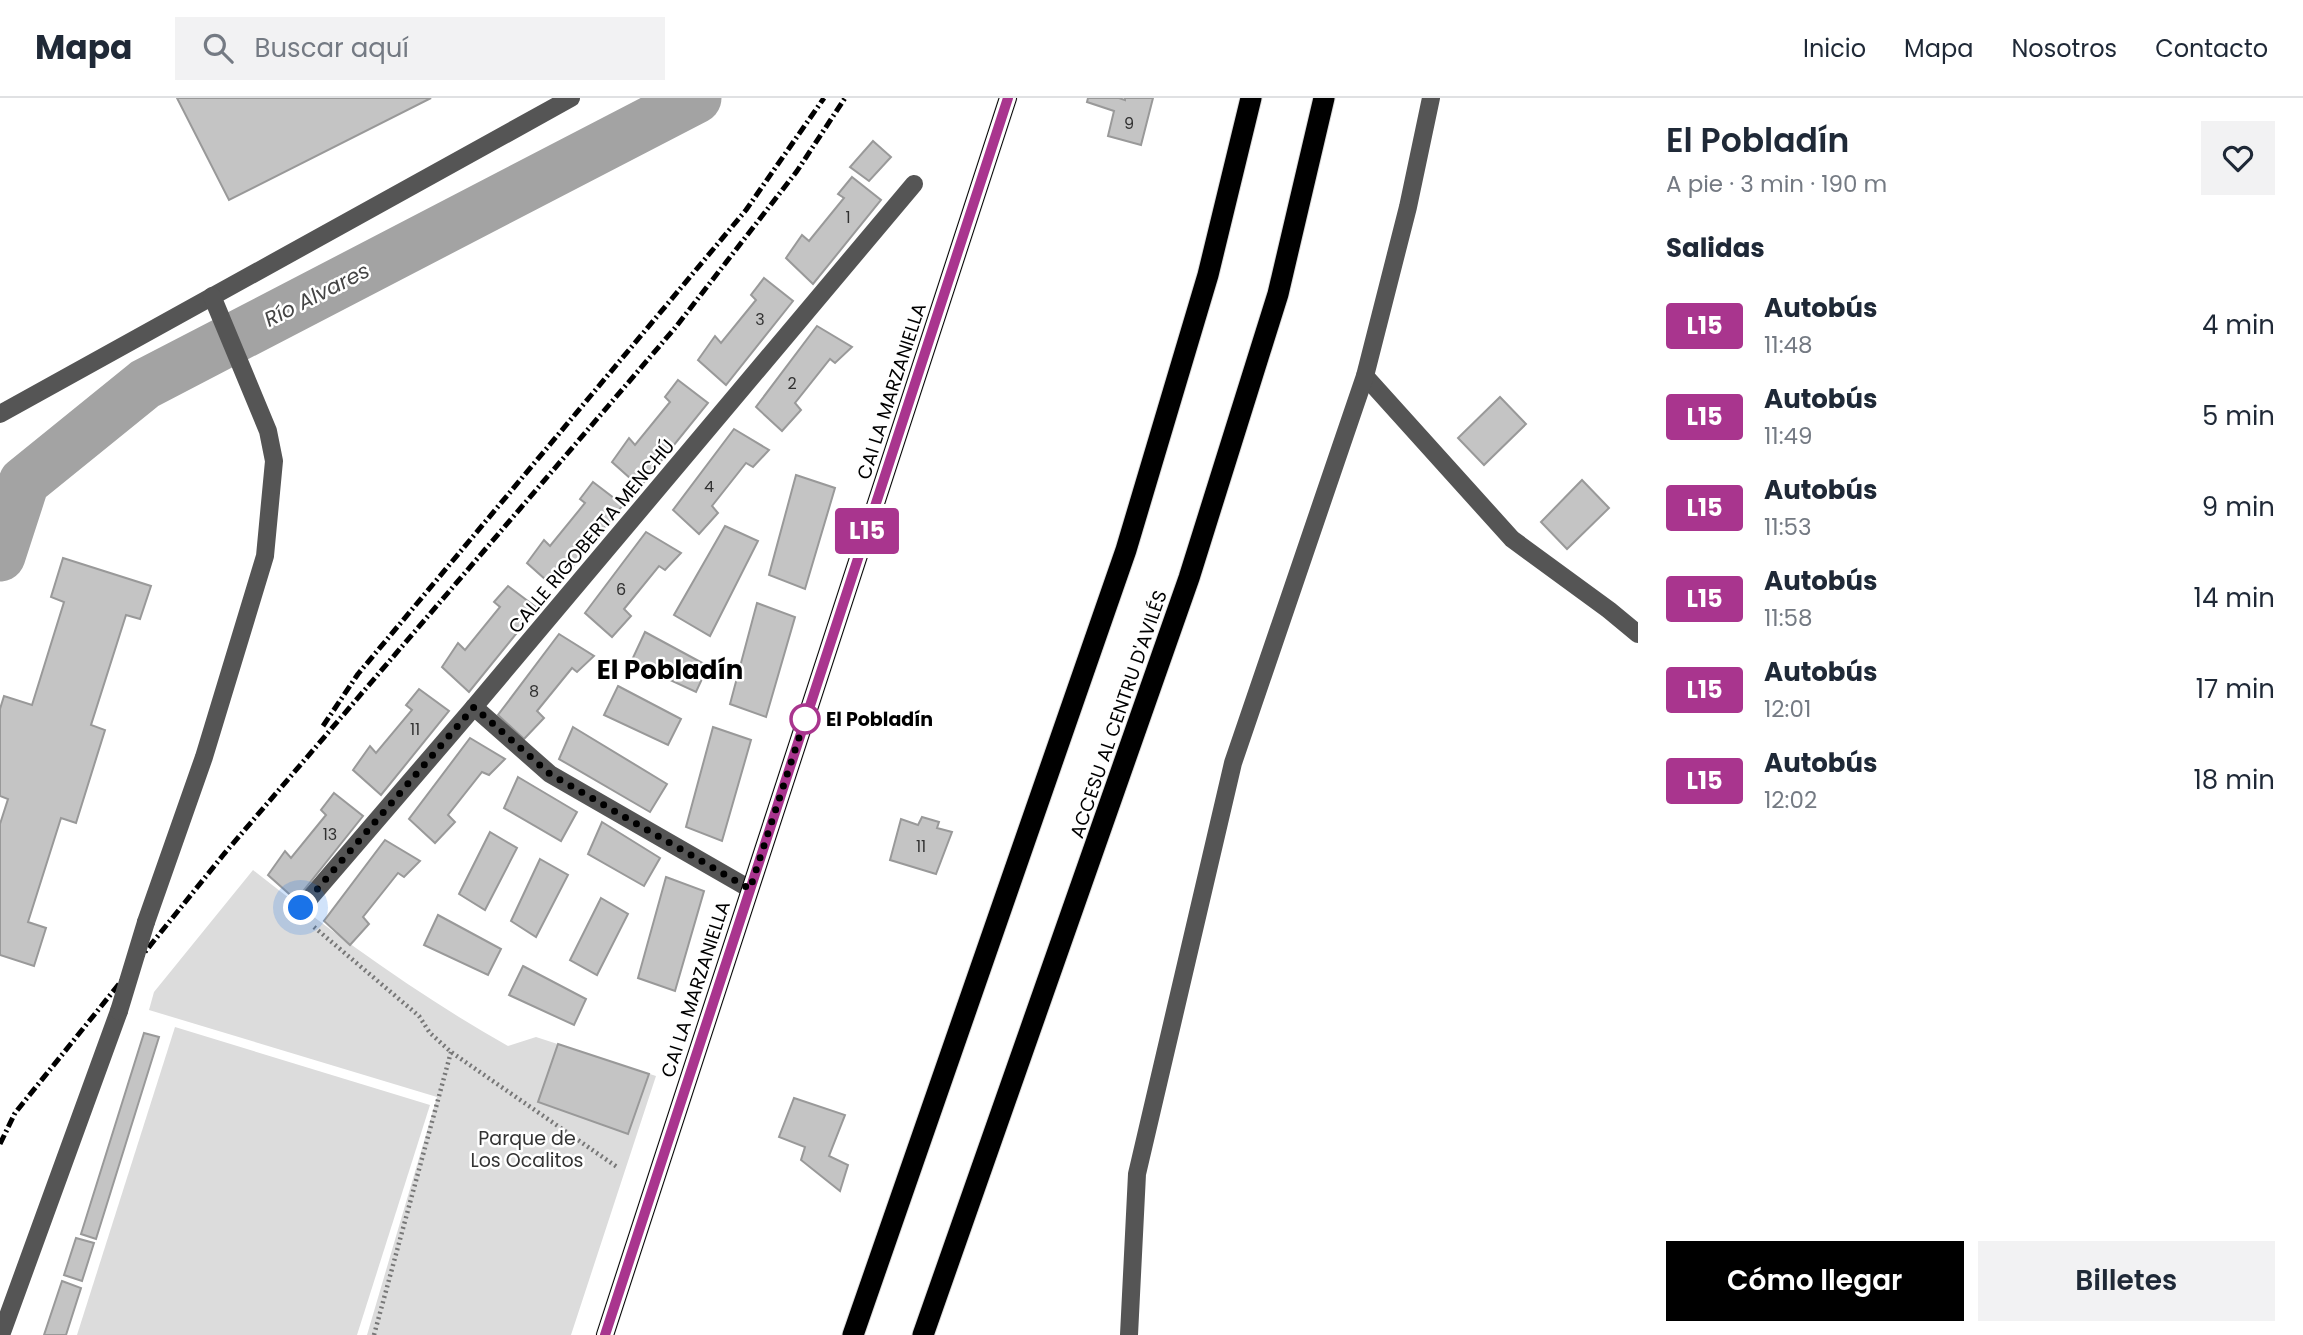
<!DOCTYPE html>
<html lang="es">
<meta charset="utf-8">
<style>
:root{--surface:#fff;--page:#f2f2f3;--text:#1f2937;--muted:#747a83;--line:#e0e1e3;--accent:#000}
body{margin:0;font-family:Poppins,sans-serif;background:var(--page);color:var(--text);height:100vh;display:flex;flex-direction:column;font-size:26px;white-space:nowrap}
*{box-sizing:border-box;margin:0}
p{font-size:23px;color:var(--muted)}
.icon{flex:none;width:38px;height:38px;fill:none;stroke:currentColor;stroke-width:2;stroke-linecap:round;stroke-linejoin:round}
.map{position:relative;flex:1;overflow:hidden}
.side{display:flex;flex-direction:column;background:var(--surface);width:665px}
.side>*{flex:none}
.badge{padding:0 14px;border-radius:5px;font-size:24px;line-height:46px}
.you{position:absolute;width:35px;height:35px;margin:-18px;border:5px solid #fff;border-radius:50%;background:#1a73e8;box-shadow:0 0 0 10px #1a73e833}
.map>.badge{position:absolute;translate:-50% -50%;box-shadow:0 0 0 4px #fff}
h2{padding:0 28px;font-size:26px;line-height:63px}
.round{display:grid;place-items:center;flex:none;width:74px;height:74px;border-radius:0px;background:var(--page)}
.headline{display:flex;align-items:center;justify-content:space-between;height:119px;padding:0 28px}
h1{font-size:33px;font-weight:600;line-height:52px}
.action{display:flex;gap:14px;margin-top:auto;padding:14px 28px}
.action a{flex:1;height:80px;border-radius:0px;background:var(--accent);color:#fff;font-size:28px;font-weight:600;line-height:80px;text-align:center}
.action a+a{background:var(--page);color:var(--text)}
ul{padding:0;list-style:none}
li{display:flex;align-items:center;gap:21px;height:91px;padding:0 28px}
li div{flex:1}
li b{display:block;font-size:26px}
li em{font-style:normal}
li .badge{min-width:77px;font-weight:700;text-align:center}
header{display:flex;align-items:center;gap:42px;box-sizing:border-box;height:98px;padding:0 35px;background:var(--surface);border-bottom:2px solid var(--line)}
header strong{font-size:33px}
nav{display:flex;gap:38px;margin-inline-start:auto;font-size:24px}
.search{width:490px;height:63px;background:var(--page);display:flex;align-items:center;gap:18px;box-sizing:border-box;padding:0 24px;border-radius:0px;color:var(--muted);font-size:26px}
main{display:flex;flex:1;min-height:0}
.map>svg:first-child{display:block}
.green{fill:#dcdcdc}
.lines{fill:none;stroke-linecap:round;stroke-linejoin:round}
.river{stroke:#a3a3a3;stroke-width:51}
.building{fill:#c4c4c4;stroke:#999;stroke-width:2}
.major-casing{stroke:#dbdbdb;stroke-width:19}
.highway-casing{stroke:#dbdbdb;stroke-width:23}
.path{stroke:#777;stroke-width:4.5;stroke-dasharray:2 3.5;stroke-linecap:butt}
.minor{stroke:#555;stroke-width:18}
.major{stroke:#000;stroke-width:18}
.highway{stroke:#000;stroke-width:21}
.rail{stroke:#000;stroke-width:5;stroke-dasharray:10 3.5 2 3.5;stroke-linecap:butt}
.minor-bridge{stroke:#555;stroke-width:18}
.line-casing{stroke:#fff;stroke-width:16}
.line{stroke:#a9358e;stroke-width:10}
.walk{stroke:#000;stroke-width:7;stroke-dasharray:0 12.6}
.stop-dot{fill:#fff;stroke:#a9358e;stroke-width:3.5}
.labels{text-anchor:middle;stroke-width:5;stroke-linejoin:round;paint-order:stroke}
.number-label{font-size:16px;fill:#313131}
.street-label{font-size:19px;fill:#000;stroke:#fff}
.stop-label{font-size:19px;font-weight:bold;fill:#000;stroke:#fff;text-anchor:start}
.park-label{font-size:19px;fill:#333;stroke:#fff}
.water-label{font-size:21px;font-style:italic;fill:#444;stroke:#fff}
.district-label{font-size:26px;font-weight:bold;fill:#000;stroke:#fff}
</style>
<header>
<strong>Mapa</strong>
<div class="search"><svg class="icon" aria-label="search" viewBox="0 0 24 24"><circle cx="10" cy="10" r="6"/><path d="M15 15l6 6"/></svg>Buscar aquí</div>
<nav><a>Inicio</a><a>Mapa</a><a>Nosotros</a><a>Contacto</a></nav>
</header>
<main>
<div class="map">
<svg width="1638" height="1237" viewBox="0 0 1638 1237">
<rect width="100%" height="100%" fill="#fff"/>
<g class="green">
<path d="M253 772C334 836 419 898 508 948L536 939 656 978 571 1237H367L437 999 149 912 154 894Z"/>
<polygon points="175,929 430,1007 357,1237 77,1237"/>
</g>
<g class="lines">
<polyline class="river" points="0,458 24,384 145,286 696,0"/>
</g>
<g class="building">
<polygon points="177,0 431,0 229,102"/>
<polygon points="1088,0 1119,0 1125,2 1125,0 1153,0 1141,47 1108,38 1114,13 1087,4"/>
<polygon points="873,43 891,59 869,83 850,69"/>
<polygon points="852,79 881,102 813,186 786,160 802,137 809,143 844,100 838,96"/>
<polygon points="764,180 793,203 726,287 698,262 715,238 721,245 756,202 751,197"/>
<polygon points="817,228 852,249 835,265 830,261 795,305 801,312 782,333 756,309"/>
<polygon points="678,282 708,305 640,389 612,364 629,340 635,347 670,304 665,299"/>
<polygon points="1500,299 1526,326 1484,367 1458,340"/>
<polygon points="734,331 769,352 753,369 746,365 712,408 718,415 699,436 673,412"/>
<polygon points="796,377 835,390 805,491 769,477"/>
<polygon points="1582,382 1609,410 1567,451 1541,424"/>
<polygon points="593,384 623,407 555,490 527,465 544,442 550,448 585,405 580,401"/>
<polygon points="725,428 758,443 710,538 674,517"/>
<polygon points="646,434 681,455 665,472 659,468 624,511 631,518 612,539 585,515"/>
<polygon points="63,460 151,488 140,521 126,517 91,627 105,632 76,725 61,720 28,824 46,830 34,868 0,857 0,726 8,701 0,698 0,611 4,598 32,607 64,504 51,499"/>
<polygon points="508,488 537,510 469,594 442,569 458,545 465,552 500,509 494,504"/>
<polygon points="757,505 795,519 766,619 730,606"/>
<polygon points="645,534 708,568 696,594 631,564"/>
<polygon points="559,536 594,558 577,574 572,570 537,613 544,620 524,641 498,617"/>
<polygon points="618,588 681,621 668,647 604,617"/>
<polygon points="419,591 449,613 381,697 353,672 370,648 376,655 412,612 406,607"/>
<polygon points="573,629 667,686 650,714 559,661"/>
<polygon points="713,629 751,642 722,743 686,729"/>
<polygon points="470,640 505,661 489,677 482,674 448,717 455,724 435,745 409,721"/>
<polygon points="518,679 577,714 561,743 504,710"/>
<polygon points="334,695 363,718 296,802 268,777 285,753 291,760 326,717 321,712"/>
<polygon points="922,719 939,724 937,730 952,734 936,776 890,762 901,721 918,727"/>
<polygon points="602,724 660,760 644,788 588,756"/>
<polygon points="490,734 517,750 485,812 459,796"/>
<polygon points="385,742 420,763 404,779 398,775 363,819 369,826 350,847 324,823"/>
<polygon points="540,761 568,777 536,839 511,823"/>
<polygon points="666,779 704,793 675,893 638,880"/>
<polygon points="601,800 628,816 597,877 570,862"/>
<polygon points="438,817 501,851 488,877 424,847"/>
<polygon points="523,868 586,901 574,927 509,897"/>
<polygon points="144,935 159,939 96,1141 81,1136"/>
<polygon points="558,946 649,976 628,1036 538,1004"/>
<polygon points="794,1000 845,1017 829,1058 848,1067 840,1093 801,1062 805,1049 779,1039"/>
<polygon points="76,1140 94,1145 82,1183 64,1177"/>
<polygon points="62,1183 81,1190 66,1237 44,1237"/>
</g>
<g class="lines">
<defs>
<polyline id="major" points="605,1237 1008,0"/>
<g id="highway">
<polyline points="853,1237 1126,452 1208,177 1251,0"/>
<polyline points="923,1237 1189,480 1278,196 1324,0"/>
</g>
</defs>
<use href="#major" class="major-casing"/>
<use href="#highway" class="highway-casing"/>
<g class="path">
<polyline points="314,829 419,918 430,935 451,954 617,1069"/>
<polyline points="374,1237 451,954"/>
</g>
<g class="minor">
<polyline points="1365,278 1512,441 1609,512 1638,536"/>
<polyline points="0,316 571,0"/>
<polyline points="474,609 550,676 750,791"/>
<polyline points="297,815 474,609 914,86"/>
<polyline points="146,824 204,659 265,458 274,363 268,333 212,198"/>
<polyline points="1,1237 119,913"/>
<polyline points="1129,1237 1137,1076 1233,665 1365,278 1408,109 1431,0"/>
</g>
<use href="#major" class="major"/>
<use href="#highway" class="highway"/>
<g class="rail">
<polyline points="323,628 358,576 746,112 824,0"/>
<polyline points="0,1046 15,1015 224,756 675,230 797,73 845,0"/>
</g>
<polyline class="minor-bridge" points="119,913 146,824"/>
</g>
<g class="lines">
<defs>
<polyline id="line" points="605,1237 1008,0"/>
</defs>
<use href="#line" class="line-casing"/>
<use href="#line" class="line"/>
<polyline class="walk" points="301,810 474,609 550,676 750,791 807,615 805,621"/>
</g>
<circle class="stop-dot" cx="805" cy="621" r="14"/>
<g class="labels">
<g class="number-label">
<text x="1129" y="31">9</text>
<text x="848" y="125">1</text>
<text x="760" y="227">3</text>
<text x="792" y="291">2</text>
<text x="709" y="394">4</text>
<text x="621" y="497">6</text>
<text x="534" y="599">8</text>
<text x="415" y="637">11</text>
<text x="330" y="742">13</text>
<text x="921" y="754">11</text>
</g>
<g class="street-label">
<text transform="translate(891 293) rotate(-72)" y="7">CAI LA MARZANIELLA</text>
<text transform="translate(591 438) rotate(-50)" y="7">CALLE RIGOBERTA MENCHÚ</text>
<text transform="translate(1118 616) rotate(-71)" y="7">ACCESU AL CENTRU D'AVILÉS</text>
<text transform="translate(695 891) rotate(-72)" y="7">CAI LA MARZANIELLA</text>
</g>
<g class="stop-label">
<text x="826" y="628">El Pobladín</text>
</g>
<g class="park-label">
<text x="527" y="1047">Parque de<tspan x="527" dy="22">Los Ocalitos</tspan></text>
</g>
<g class="water-label">
<text transform="translate(317 197) rotate(-27)" y="7">Río Alvares</text>
</g>
<g class="district-label">
<text x="670" y="581">El Pobladín</text>
</g>
</g>
</svg>
<div class="you" style="left:301px;top:810px"></div>
<b class="badge" style="left:867px;top:433px;background:#a9358e;color:#fff">L15</b>
</div>
<section class="side">
<div class="headline"><div><h1>El Pobladín</h1><p>A pie · 3 min · 190 m</p></div><a class="round"><svg class="icon" aria-label="heart" viewBox="0 0 24 24"><path d="M12 20l-8-8c-3-5 5-10 8-4 3-6 11-1 8 4z"/></svg></a></div>
<h2>Salidas</h2>
<ul>
<li><span class="badge" style="background:#a9358e;color:#fff">L15</span><div><b>Autobús</b><p>11:48</p></div><em>4 min</em></li>
<li><span class="badge" style="background:#a9358e;color:#fff">L15</span><div><b>Autobús</b><p>11:49</p></div><em>5 min</em></li>
<li><span class="badge" style="background:#a9358e;color:#fff">L15</span><div><b>Autobús</b><p>11:53</p></div><em>9 min</em></li>
<li><span class="badge" style="background:#a9358e;color:#fff">L15</span><div><b>Autobús</b><p>11:58</p></div><em>14 min</em></li>
<li><span class="badge" style="background:#a9358e;color:#fff">L15</span><div><b>Autobús</b><p>12:01</p></div><em>17 min</em></li>
<li><span class="badge" style="background:#a9358e;color:#fff">L15</span><div><b>Autobús</b><p>12:02</p></div><em>18 min</em></li>
</ul>
<div class="action"><a>Cómo llegar</a><a>Billetes</a></div>
</section>
</main>
